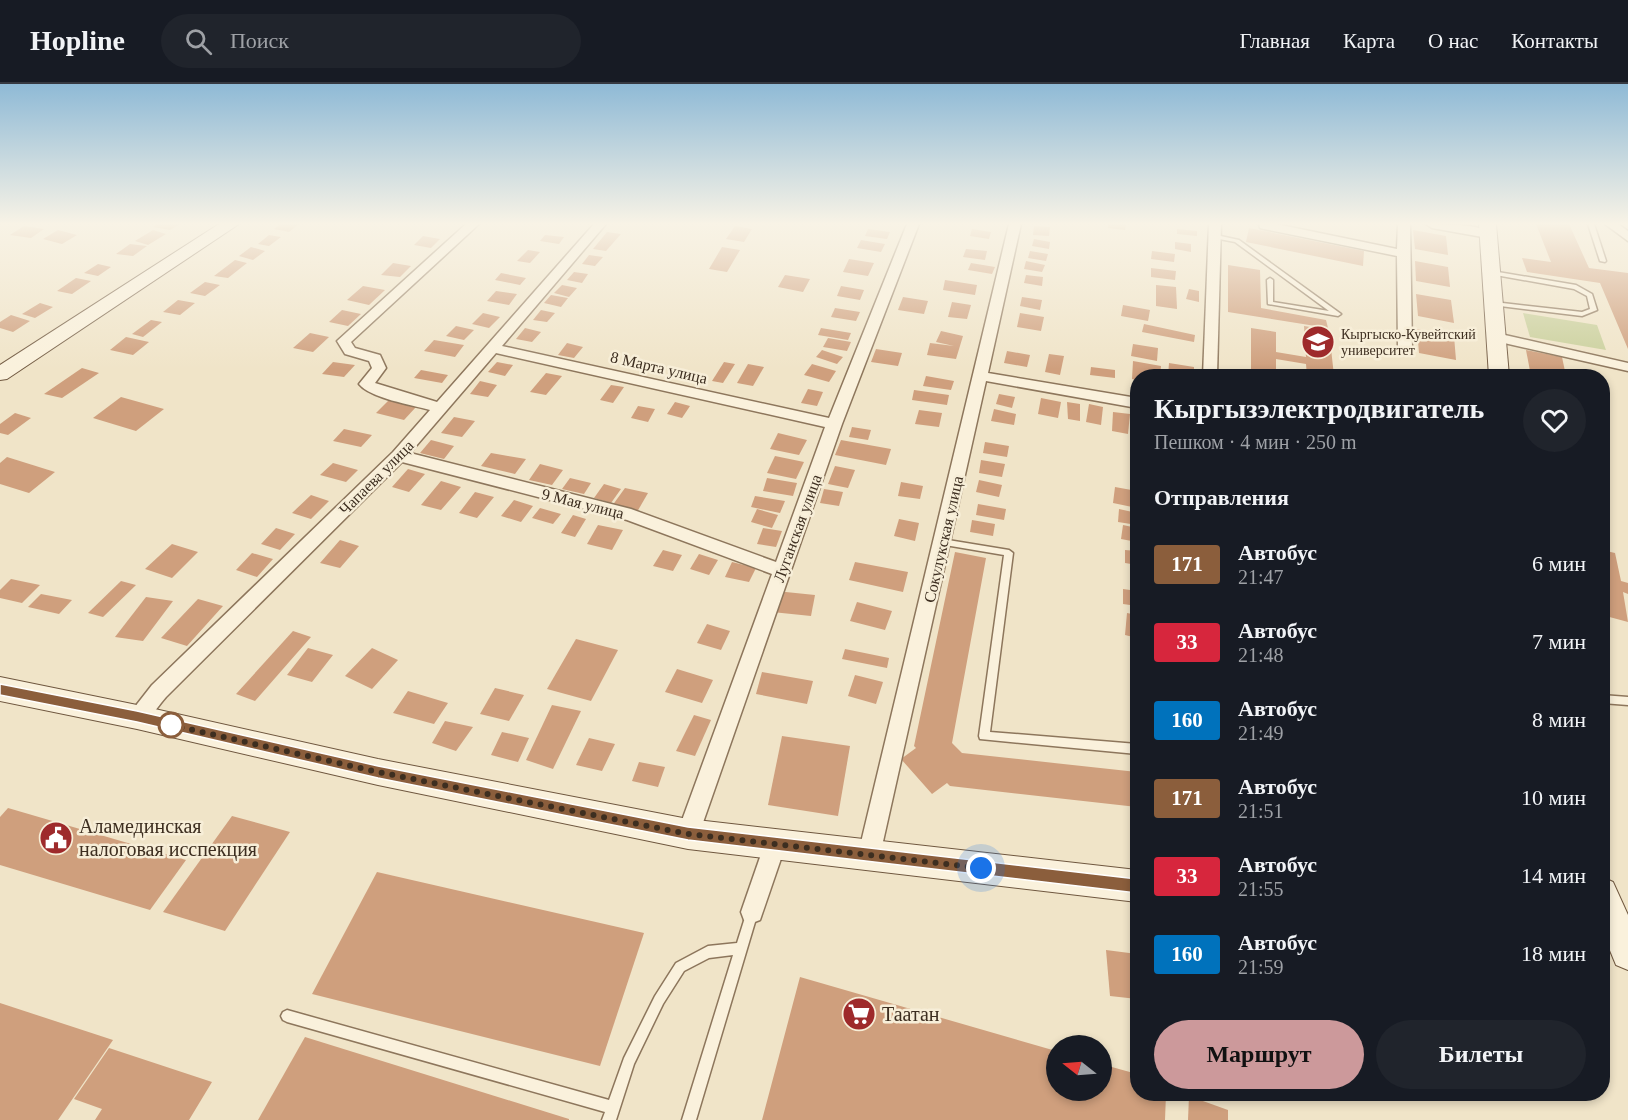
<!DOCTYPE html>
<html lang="ru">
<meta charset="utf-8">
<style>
:root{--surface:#171b24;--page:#20242c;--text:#f1f3f6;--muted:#9ea1a6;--line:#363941;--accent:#cc999b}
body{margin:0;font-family:Georgia,serif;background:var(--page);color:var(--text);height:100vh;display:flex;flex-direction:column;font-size:22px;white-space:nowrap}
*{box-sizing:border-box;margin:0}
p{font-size:20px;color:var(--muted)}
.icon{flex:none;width:33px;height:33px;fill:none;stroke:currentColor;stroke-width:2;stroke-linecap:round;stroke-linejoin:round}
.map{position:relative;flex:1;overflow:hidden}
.drawer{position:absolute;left:1130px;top:285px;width:480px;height:732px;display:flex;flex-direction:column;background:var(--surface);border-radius:24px;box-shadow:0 3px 9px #0003}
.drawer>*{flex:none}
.badge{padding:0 12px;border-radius:4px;font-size:21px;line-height:39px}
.needle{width:39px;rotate:287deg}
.buttons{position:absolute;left:1046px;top:951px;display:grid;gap:12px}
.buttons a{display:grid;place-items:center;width:66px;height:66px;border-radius:50%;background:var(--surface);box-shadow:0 3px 9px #0003;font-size:30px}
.you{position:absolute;width:30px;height:30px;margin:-15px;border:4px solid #fff;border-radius:50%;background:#1a73e8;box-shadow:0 0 0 9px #1a73e833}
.map>.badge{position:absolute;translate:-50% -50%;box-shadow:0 0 0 3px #fff}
h2{padding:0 24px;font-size:22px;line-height:54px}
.round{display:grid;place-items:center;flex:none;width:63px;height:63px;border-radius:32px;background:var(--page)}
.headline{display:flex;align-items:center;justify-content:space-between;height:102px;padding:0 24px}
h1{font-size:28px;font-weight:700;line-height:45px}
.action{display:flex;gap:12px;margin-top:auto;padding:12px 24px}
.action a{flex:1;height:69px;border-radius:36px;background:var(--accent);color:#111;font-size:24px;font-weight:700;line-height:69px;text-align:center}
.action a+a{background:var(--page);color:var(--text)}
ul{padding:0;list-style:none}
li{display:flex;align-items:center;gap:18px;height:78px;padding:0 24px}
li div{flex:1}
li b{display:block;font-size:22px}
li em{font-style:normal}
li .badge{min-width:66px;font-weight:700;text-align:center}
header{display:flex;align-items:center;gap:36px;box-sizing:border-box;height:84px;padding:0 30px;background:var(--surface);border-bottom:2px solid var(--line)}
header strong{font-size:28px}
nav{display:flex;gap:33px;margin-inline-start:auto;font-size:21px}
.search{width:420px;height:54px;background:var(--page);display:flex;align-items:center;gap:15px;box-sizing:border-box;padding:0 21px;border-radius:33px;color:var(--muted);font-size:22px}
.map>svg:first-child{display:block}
.green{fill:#c9cf9b}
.building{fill:#cf9f7d}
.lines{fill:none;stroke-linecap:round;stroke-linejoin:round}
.service-casing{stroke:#8d765c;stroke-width:3}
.minor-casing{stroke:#8d765c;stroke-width:3}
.secondary-casing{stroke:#6f573f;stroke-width:2}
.service{fill:#faf1dc;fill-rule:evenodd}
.minor{fill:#faf1dc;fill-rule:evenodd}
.secondary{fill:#faf1dc;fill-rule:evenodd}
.line{fill:#8b5e3c;stroke:#fff;stroke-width:1.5}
.walk{stroke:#3d2e20;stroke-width:6;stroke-dasharray:0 10.8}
.stop-dot{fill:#fff;stroke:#8b5e3c;stroke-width:3}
.labels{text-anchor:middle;stroke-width:5;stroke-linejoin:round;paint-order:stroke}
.far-poi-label{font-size:14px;fill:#3d2e20;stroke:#f7eed8;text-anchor:start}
.street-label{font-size:16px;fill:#3d2e20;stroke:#f7eed8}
.near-poi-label{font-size:20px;fill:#3d2e20;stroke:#f7eed8;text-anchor:start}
</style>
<header>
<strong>Hopline</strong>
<div class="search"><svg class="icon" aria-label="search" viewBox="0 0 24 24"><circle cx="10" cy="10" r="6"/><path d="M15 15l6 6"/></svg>Поиск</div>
<nav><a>Главная</a><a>Карта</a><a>О нас</a><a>Контакты</a></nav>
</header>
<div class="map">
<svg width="1628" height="1036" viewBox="0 0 1628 1036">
<rect width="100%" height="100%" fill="#f0e4c8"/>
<polygon class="green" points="1523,229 1597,241 1606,266 1530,253"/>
<g class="building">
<polygon points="158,140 180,140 170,146 153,143"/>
<polygon points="281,140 299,140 289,148 274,145"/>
<polygon points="1108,140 1126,140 1125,146 1108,144"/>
<polygon points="1536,140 1569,140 1589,184 1628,189 1628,265 1600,199 1527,188 1522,174 1551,178"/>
<polygon points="24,142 44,145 31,154 10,151"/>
<polygon points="735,142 752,145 744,158 726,155"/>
<polygon points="1034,142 1050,143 1049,152 1033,151"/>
<polygon points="1249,144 1364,167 1363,182 1246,158"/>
<polygon points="868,145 890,148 887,155 865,152"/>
<polygon points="972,145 991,148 989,155 970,152"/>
<polygon points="1177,145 1197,147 1197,152 1177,150"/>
<polygon points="58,146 77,151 62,160 43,155"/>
<polygon points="153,146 166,150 148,161 135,157"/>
<polygon points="1413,146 1446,152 1448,171 1415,165"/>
<polygon points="607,148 621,150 606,167 593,165"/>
<polygon points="269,151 281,153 269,162 258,160"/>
<polygon points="545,151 564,153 559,160 540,157"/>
<polygon points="423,152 440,155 431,164 414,161"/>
<polygon points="1034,155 1050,158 1049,165 1032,162"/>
<polygon points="861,156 885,160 881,168 857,164"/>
<polygon points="1175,158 1191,160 1191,168 1175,165"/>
<polygon points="130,160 147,162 133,172 116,170"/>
<polygon points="251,163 265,167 253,176 239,172"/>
<polygon points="722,163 740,166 727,188 709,185"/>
<polygon points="966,165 987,167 985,176 963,173"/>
<polygon points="528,166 540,168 530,179 517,177"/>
<polygon points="1030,167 1048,170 1046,177 1028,174"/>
<polygon points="1152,167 1175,170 1174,178 1151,175"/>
<polygon points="589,171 603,173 595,182 582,180"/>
<polygon points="849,175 874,179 868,192 843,188"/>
<polygon points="235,176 247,179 228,194 214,192"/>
<polygon points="1026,177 1045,181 1042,188 1024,185"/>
<polygon points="1415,177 1448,183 1450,203 1416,197"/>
<polygon points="393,179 411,182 400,193 381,191"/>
<polygon points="971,179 995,183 992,190 968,186"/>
<polygon points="98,180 111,183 98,192 84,189"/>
<polygon points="1228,181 1260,186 1261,224 1326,236 1328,244 1228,228"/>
<polygon points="1151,184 1176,187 1175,196 1151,193"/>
<polygon points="574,188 588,190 582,199 567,196"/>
<polygon points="501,189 526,194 520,201 495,196"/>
<polygon points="785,191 810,195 803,208 778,203"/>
<polygon points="1026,191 1043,193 1042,202 1024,199"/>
<polygon points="76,194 91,197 72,210 57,207"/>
<polygon points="945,196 977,201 975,211 943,206"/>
<polygon points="205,198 220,201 205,212 190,209"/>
<polygon points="562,201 577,204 569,213 554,209"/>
<polygon points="1156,201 1176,203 1177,225 1156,222"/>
<polygon points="363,202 385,206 369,221 347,216"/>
<polygon points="841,202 864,206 860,216 837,212"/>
<polygon points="1189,205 1199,207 1199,218 1186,215"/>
<polygon points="496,207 517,210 509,221 487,217"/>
<polygon points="1416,210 1451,216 1454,239 1418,232"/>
<polygon points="551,211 568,214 561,223 544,219"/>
<polygon points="903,213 928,217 924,230 898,226"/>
<polygon points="1022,213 1042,216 1040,226 1020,222"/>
<polygon points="178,216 195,219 180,231 163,228"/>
<polygon points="952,218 971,221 967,235 948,233"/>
<polygon points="40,219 53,223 35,234 22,230"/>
<polygon points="1123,221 1150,226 1148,237 1121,232"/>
<polygon points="835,224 860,228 856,237 831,233"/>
<polygon points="342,226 361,230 348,242 329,238"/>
<polygon points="541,226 555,229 547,238 533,236"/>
<polygon points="483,229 500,233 489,244 472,240"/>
<polygon points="1020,229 1044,233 1041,247 1017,243"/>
<polygon points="11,231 30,237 13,248 0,244 0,238"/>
<polygon points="151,236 162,238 143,253 132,250"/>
<polygon points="1144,240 1195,251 1194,258 1142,248"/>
<polygon points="456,242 474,246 464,256 446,252"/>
<polygon points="1304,242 1329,246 1334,292 1307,292 1306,280 1276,275 1276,291 1251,286 1251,244 1276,248 1276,268 1306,273"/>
<polygon points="525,244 541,248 532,258 516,255"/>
<polygon points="821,244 851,249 848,256 818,251"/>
<polygon points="1417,245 1454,252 1456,276 1419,269"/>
<polygon points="941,247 963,252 956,275 927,271 930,259 954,262 936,258"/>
<polygon points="310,249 329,253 313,268 293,264"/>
<polygon points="126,253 149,258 133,271 110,266"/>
<polygon points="828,254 851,258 847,267 823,263"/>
<polygon points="434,256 464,261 455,273 424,267"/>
<polygon points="567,259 583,263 574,274 558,271"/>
<polygon points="1133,260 1158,264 1157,277 1131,272"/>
<polygon points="876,265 902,269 898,282 871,278"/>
<polygon points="822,266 843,273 837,280 816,273"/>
<polygon points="1526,266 1562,273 1566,292 1531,292"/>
<polygon points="1007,267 1030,271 1027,283 1004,279"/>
<polygon points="1049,270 1064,272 1060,291 1045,288"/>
<polygon points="1133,277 1161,282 1160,292 1137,292 1137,296 1132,295"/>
<polygon points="333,278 355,281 344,293 322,290"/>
<polygon points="497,278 513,281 505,292 488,288"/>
<polygon points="724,278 735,280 723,299 712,297"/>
<polygon points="1169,279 1194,283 1194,292 1168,292"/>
<polygon points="748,280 764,283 753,302 737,299"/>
<polygon points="812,280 836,287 829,298 804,291"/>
<polygon points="1091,283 1115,286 1115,294 1090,291"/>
<polygon points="82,284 99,289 62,314 44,310"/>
<polygon points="421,286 448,291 442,299 414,294"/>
<polygon points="546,289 562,292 546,311 530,308"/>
<polygon points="926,292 954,297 951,306 923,302"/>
<polygon points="480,297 497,301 488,313 470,310"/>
<polygon points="611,301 624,303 613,319 600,316"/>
<polygon points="808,305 823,308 817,322 801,319"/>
<polygon points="914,306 949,311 947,321 912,316"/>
<polygon points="999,310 1015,313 1012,324 996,320"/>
<polygon points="121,313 164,325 136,347 93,334"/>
<polygon points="1041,314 1061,318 1058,334 1038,330"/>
<polygon points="389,316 416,323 404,336 376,329"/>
<polygon points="675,318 690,322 682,334 667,330"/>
<polygon points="1067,318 1080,320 1080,337 1068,335"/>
<polygon points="1089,320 1103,323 1101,341 1086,338"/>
<polygon points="638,322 655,325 648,338 631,334"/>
<polygon points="994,325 1016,330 1014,341 991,337"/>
<polygon points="919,326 942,329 939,343 915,340"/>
<polygon points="1113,328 1130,330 1128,350 1112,347"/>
<polygon points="15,329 31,334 8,351 0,349 0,340"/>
<polygon points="454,333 475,337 462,353 441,349"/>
<polygon points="852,343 871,346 868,356 849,353"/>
<polygon points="344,345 372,351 361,363 333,357"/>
<polygon points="778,349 807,356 799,371 770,365"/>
<polygon points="431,356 454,362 444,375 420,369"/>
<polygon points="841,356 891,365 886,381 835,371"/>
<polygon points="985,358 1009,362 1007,373 983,369"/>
<polygon points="491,369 508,372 526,375 515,390 481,382"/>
<polygon points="775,372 804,378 796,395 767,389"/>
<polygon points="7,373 55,388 29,409 0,400 0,379"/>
<polygon points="981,376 1005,380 1002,393 979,389"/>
<polygon points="333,379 358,386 346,398 320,391"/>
<polygon points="540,380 563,386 552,401 529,396"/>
<polygon points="835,382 855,386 848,404 828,400"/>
<polygon points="408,385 425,390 409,408 392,403"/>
<polygon points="570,394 591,399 584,410 562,405"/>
<polygon points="767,394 797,399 793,412 763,407"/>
<polygon points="979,396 1002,401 999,413 976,408"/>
<polygon points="441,397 461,403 441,426 421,421"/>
<polygon points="901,398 923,402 920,415 898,412"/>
<polygon points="604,400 621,405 611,419 594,414"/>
<polygon points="1115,403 1137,407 1137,424 1113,419"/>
<polygon points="625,404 648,409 637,428 612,422"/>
<polygon points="824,405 843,408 839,422 820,419"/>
<polygon points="475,408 494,413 477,434 459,429"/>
<polygon points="311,411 329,417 311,435 292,429"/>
<polygon points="755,412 785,417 780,429 751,423"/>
<polygon points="514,416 533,422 521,438 501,432"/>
<polygon points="978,420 1006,425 1004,436 976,431"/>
<polygon points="540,424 561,430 553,440 532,434"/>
<polygon points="757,425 778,431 772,444 751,438"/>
<polygon points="1119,425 1137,429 1137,441 1118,438"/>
<polygon points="573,431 586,435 575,453 561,449"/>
<polygon points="899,435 919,439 915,457 894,452"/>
<polygon points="972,436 995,440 993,452 970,448"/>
<polygon points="598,441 623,446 612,466 587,460"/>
<polygon points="1123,441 1137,444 1137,458 1121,455"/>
<polygon points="276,444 295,450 280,466 261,460"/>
<polygon points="763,444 782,447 776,463 757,460"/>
<polygon points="340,456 359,462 340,484 320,479"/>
<polygon points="172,460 198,468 172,494 145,485"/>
<polygon points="663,466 682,471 673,487 653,482"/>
<polygon points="1125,466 1137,467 1137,481 1125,479"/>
<polygon points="1602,466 1615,469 1621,497 1628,499 1628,510 1623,508 1628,538 1602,531"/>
<polygon points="955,468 986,474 952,659 962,669 1137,688 1137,723 950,702 947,699 932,710 901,675 916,664 914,662"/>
<polygon points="252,469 273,475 257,493 236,486"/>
<polygon points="699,470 718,476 709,491 690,485"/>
<polygon points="732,478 756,484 749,498 725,493"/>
<polygon points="855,478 908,488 903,508 849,496"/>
<polygon points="11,495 40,501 22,519 0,514 0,506"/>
<polygon points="121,497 136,501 103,533 88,529"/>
<polygon points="1123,505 1137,507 1137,522 1123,520"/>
<polygon points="776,507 815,511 811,532 772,528"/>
<polygon points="41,510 72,516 59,530 28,523"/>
<polygon points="146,513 173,517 143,557 115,553"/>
<polygon points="198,515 223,522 187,562 161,554"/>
<polygon points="857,518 892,527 885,546 850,537"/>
<polygon points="1127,529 1137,531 1137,554 1125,551"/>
<polygon points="707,540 730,547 721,566 697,559"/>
<polygon points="293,547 311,553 255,617 236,610"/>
<polygon points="576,555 618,566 591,617 547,605"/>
<polygon points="308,564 333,571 312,598 287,591"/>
<polygon points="372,564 398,576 372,605 345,592"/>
<polygon points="845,565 889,574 887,584 842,575"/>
<polygon points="677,585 713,596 702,619 665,608"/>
<polygon points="762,588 813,597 807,620 756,610"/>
<polygon points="855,591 883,598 876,620 848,612"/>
<polygon points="495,604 524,611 509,637 480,630"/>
<polygon points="408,607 448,619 434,640 393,629"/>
<polygon points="552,621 581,627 553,685 526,676"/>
<polygon points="694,631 711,636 695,672 676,667"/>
<polygon points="445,637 473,643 456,667 432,659"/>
<polygon points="502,648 529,654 518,678 491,671"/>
<polygon points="782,652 850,662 838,732 768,721"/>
<polygon points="589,654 615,660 602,687 576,681"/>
<polygon points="639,678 665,683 658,703 632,697"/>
<polygon points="8,724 186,776 150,826 0,781 0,733"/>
<polygon points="232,732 290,748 225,847 163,828"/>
<polygon points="377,788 644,849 600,982 312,910"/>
<polygon points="1106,866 1137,870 1137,915 1110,912"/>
<polygon points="800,893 1056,967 1056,1006 1101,1006 1101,980 1137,990 1137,1010 1166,1010 1165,1036 762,1036"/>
<polygon points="0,919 113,956 58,1036 0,1036"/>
<polygon points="305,953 569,1035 569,1036 258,1036"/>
<polygon points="109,964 212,998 189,1036 95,1036 102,1025 74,1015"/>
<polygon points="1189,1012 1228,1026 1228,1036 1188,1036"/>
</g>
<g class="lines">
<defs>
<g id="service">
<polygon points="1588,140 1594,140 1606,177 1605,178 1600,177"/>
<polygon points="1216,151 1239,156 1341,230 1338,232 1268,220 1267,196 1270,194 1273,196 1273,218 1329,227 1235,158 1214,154 1213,153"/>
<polygon points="1492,187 1576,201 1592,210 1597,226 1582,232 1492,221 1492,219 1494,218 1582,228 1590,225 1587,212 1574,205 1490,190 1489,189"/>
<polygon points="942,455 1009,466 1013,469 990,648 1137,660 1137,670 980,655 979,652 1004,471 939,460 938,458"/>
<polygon points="1602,611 1628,613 1628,621 1602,619"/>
<polygon points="752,822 756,824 758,828 696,1036 682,1036 733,871 709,874 684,887 663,920 634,980 616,1036 602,1036 605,1028 287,938 283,936 281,932 283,928 287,926 609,1016 624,974 655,912 676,879 708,862 737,859 748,824"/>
</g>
<g id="minor">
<path d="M466 140H479L351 258 355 264 380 271 386 284 375 299 437 318 594 140H606L502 262 829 334 907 140H919L842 340 699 750 696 757 688 760 680 757 677 750 772 490 627 436 402 378 166 613C156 624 146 645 130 639L127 633 152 601 393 368 430 326C412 321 370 314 359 300L372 284 369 277 345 270 337 257ZM496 269 825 343 776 478 631 425 410 369Z"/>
<polygon points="1009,140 1021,140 988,289 1137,314 1137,324 986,297 880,771 877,778 869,782 861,778 858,771"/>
<polygon points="1209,140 1221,140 1217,292 1203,292"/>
<polygon points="1259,140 1276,140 1397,165 1398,140 1410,140 1412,265 1410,268 1400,268 1398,265 1397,172 1264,145 1260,144"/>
<path d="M1426 140C1442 140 1482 140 1494 150L1488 154 1432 144Z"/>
<polygon points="1605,140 1618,140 1628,147 1628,157"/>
<polygon points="1496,249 1628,279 1628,287 1491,256 1489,253 1491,250"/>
<polygon points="775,750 783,753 786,760 760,836 752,839 744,836 741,828 767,753"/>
</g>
<g id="secondary">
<polygon points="219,140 239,140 7,295 0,296 0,281"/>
<polygon points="1479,140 1496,140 1509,292 1489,292"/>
<polygon points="0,593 137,621 378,675 688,735 1137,786 1137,818 688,765 378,701 137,645 0,617"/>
<polygon points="1602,793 1613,798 1628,831 1628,886 1616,881 1602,847"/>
</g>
</defs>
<use href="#service" class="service-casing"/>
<use href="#minor" class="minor-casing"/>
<use href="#secondary" class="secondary-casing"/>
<use href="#service" class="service"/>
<use href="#minor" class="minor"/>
<use href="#secondary" class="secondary"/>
</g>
<linearGradient id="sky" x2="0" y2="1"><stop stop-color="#8fbad6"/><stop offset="0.49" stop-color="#f8f3e6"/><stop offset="1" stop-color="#f8f3e6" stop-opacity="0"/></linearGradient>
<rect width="1628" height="285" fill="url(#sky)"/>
<polygon class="line" points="0,600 137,627 378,682 688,743 1137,795 1142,797 1144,802 1142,807 1137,809 688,756 378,694 137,638 0,611"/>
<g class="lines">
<polyline class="walk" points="171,641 378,688 688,750 981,784"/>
</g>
<defs>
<symbol id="university-disc" viewBox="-11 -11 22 22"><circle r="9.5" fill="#9e2a2b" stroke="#f7eed8"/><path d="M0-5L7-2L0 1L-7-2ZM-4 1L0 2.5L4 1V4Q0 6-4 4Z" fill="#fff"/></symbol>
<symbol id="civic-disc" viewBox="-11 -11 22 22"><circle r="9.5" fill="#9e2a2b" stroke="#f7eed8"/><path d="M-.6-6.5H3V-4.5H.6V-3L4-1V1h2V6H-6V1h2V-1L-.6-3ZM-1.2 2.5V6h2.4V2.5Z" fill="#fff"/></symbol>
<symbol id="supermarket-disc" viewBox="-11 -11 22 22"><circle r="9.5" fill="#9e2a2b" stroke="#f7eed8"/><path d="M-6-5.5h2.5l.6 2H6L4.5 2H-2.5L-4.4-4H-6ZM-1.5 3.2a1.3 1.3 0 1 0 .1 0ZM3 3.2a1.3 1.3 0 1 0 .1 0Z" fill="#fff"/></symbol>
</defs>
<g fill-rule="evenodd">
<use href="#university-disc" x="1299" y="239" width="38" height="38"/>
<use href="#civic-disc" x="37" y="735" width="38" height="38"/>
<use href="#supermarket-disc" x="840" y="911" width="38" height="38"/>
</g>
<circle class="stop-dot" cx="171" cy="641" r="12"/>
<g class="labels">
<g class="far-poi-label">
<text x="1341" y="255">Кыргыско-Кувейтский<tspan x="1341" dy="16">университет</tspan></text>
</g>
<g class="street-label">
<text transform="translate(659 283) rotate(13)" y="6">8 Марта улица</text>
<text transform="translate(376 393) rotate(-45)" y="6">Чапаева улица</text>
<text transform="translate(583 419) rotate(14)" y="6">9 Мая улица</text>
<text transform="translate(797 444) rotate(-70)" y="6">Луганская улица</text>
<text transform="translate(943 455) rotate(-77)" y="6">Сокулукская улица</text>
</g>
<g class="near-poi-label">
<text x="79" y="749">Аламединская<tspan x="79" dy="23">налоговая исспекция</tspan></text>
<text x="882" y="937">Таатан</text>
</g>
</g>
</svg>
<div class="buttons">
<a><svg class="needle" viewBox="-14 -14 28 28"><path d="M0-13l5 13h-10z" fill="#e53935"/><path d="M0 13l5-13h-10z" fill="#9ea1a6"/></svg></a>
</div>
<div class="you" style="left:981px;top:784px"></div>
<section class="drawer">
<div class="headline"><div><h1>Кыргызэлектродвигатель</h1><p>Пешком · 4 мин · 250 m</p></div><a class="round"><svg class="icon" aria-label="heart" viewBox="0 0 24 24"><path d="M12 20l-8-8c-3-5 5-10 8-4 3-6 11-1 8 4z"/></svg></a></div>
<h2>Отправления</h2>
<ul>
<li><span class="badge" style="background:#8b5e3c;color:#fff">171</span><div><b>Автобус</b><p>21:47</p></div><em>6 мин</em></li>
<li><span class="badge" style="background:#d7263d;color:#fff">33</span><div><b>Автобус</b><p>21:48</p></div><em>7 мин</em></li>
<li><span class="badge" style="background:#0072bc;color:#fff">160</span><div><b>Автобус</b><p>21:49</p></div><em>8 мин</em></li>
<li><span class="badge" style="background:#8b5e3c;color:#fff">171</span><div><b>Автобус</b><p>21:51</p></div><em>10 мин</em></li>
<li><span class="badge" style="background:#d7263d;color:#fff">33</span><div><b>Автобус</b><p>21:55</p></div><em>14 мин</em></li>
<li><span class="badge" style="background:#0072bc;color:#fff">160</span><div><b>Автобус</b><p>21:59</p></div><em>18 мин</em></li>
</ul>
<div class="action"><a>Маршрут</a><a>Билеты</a></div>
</section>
</div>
